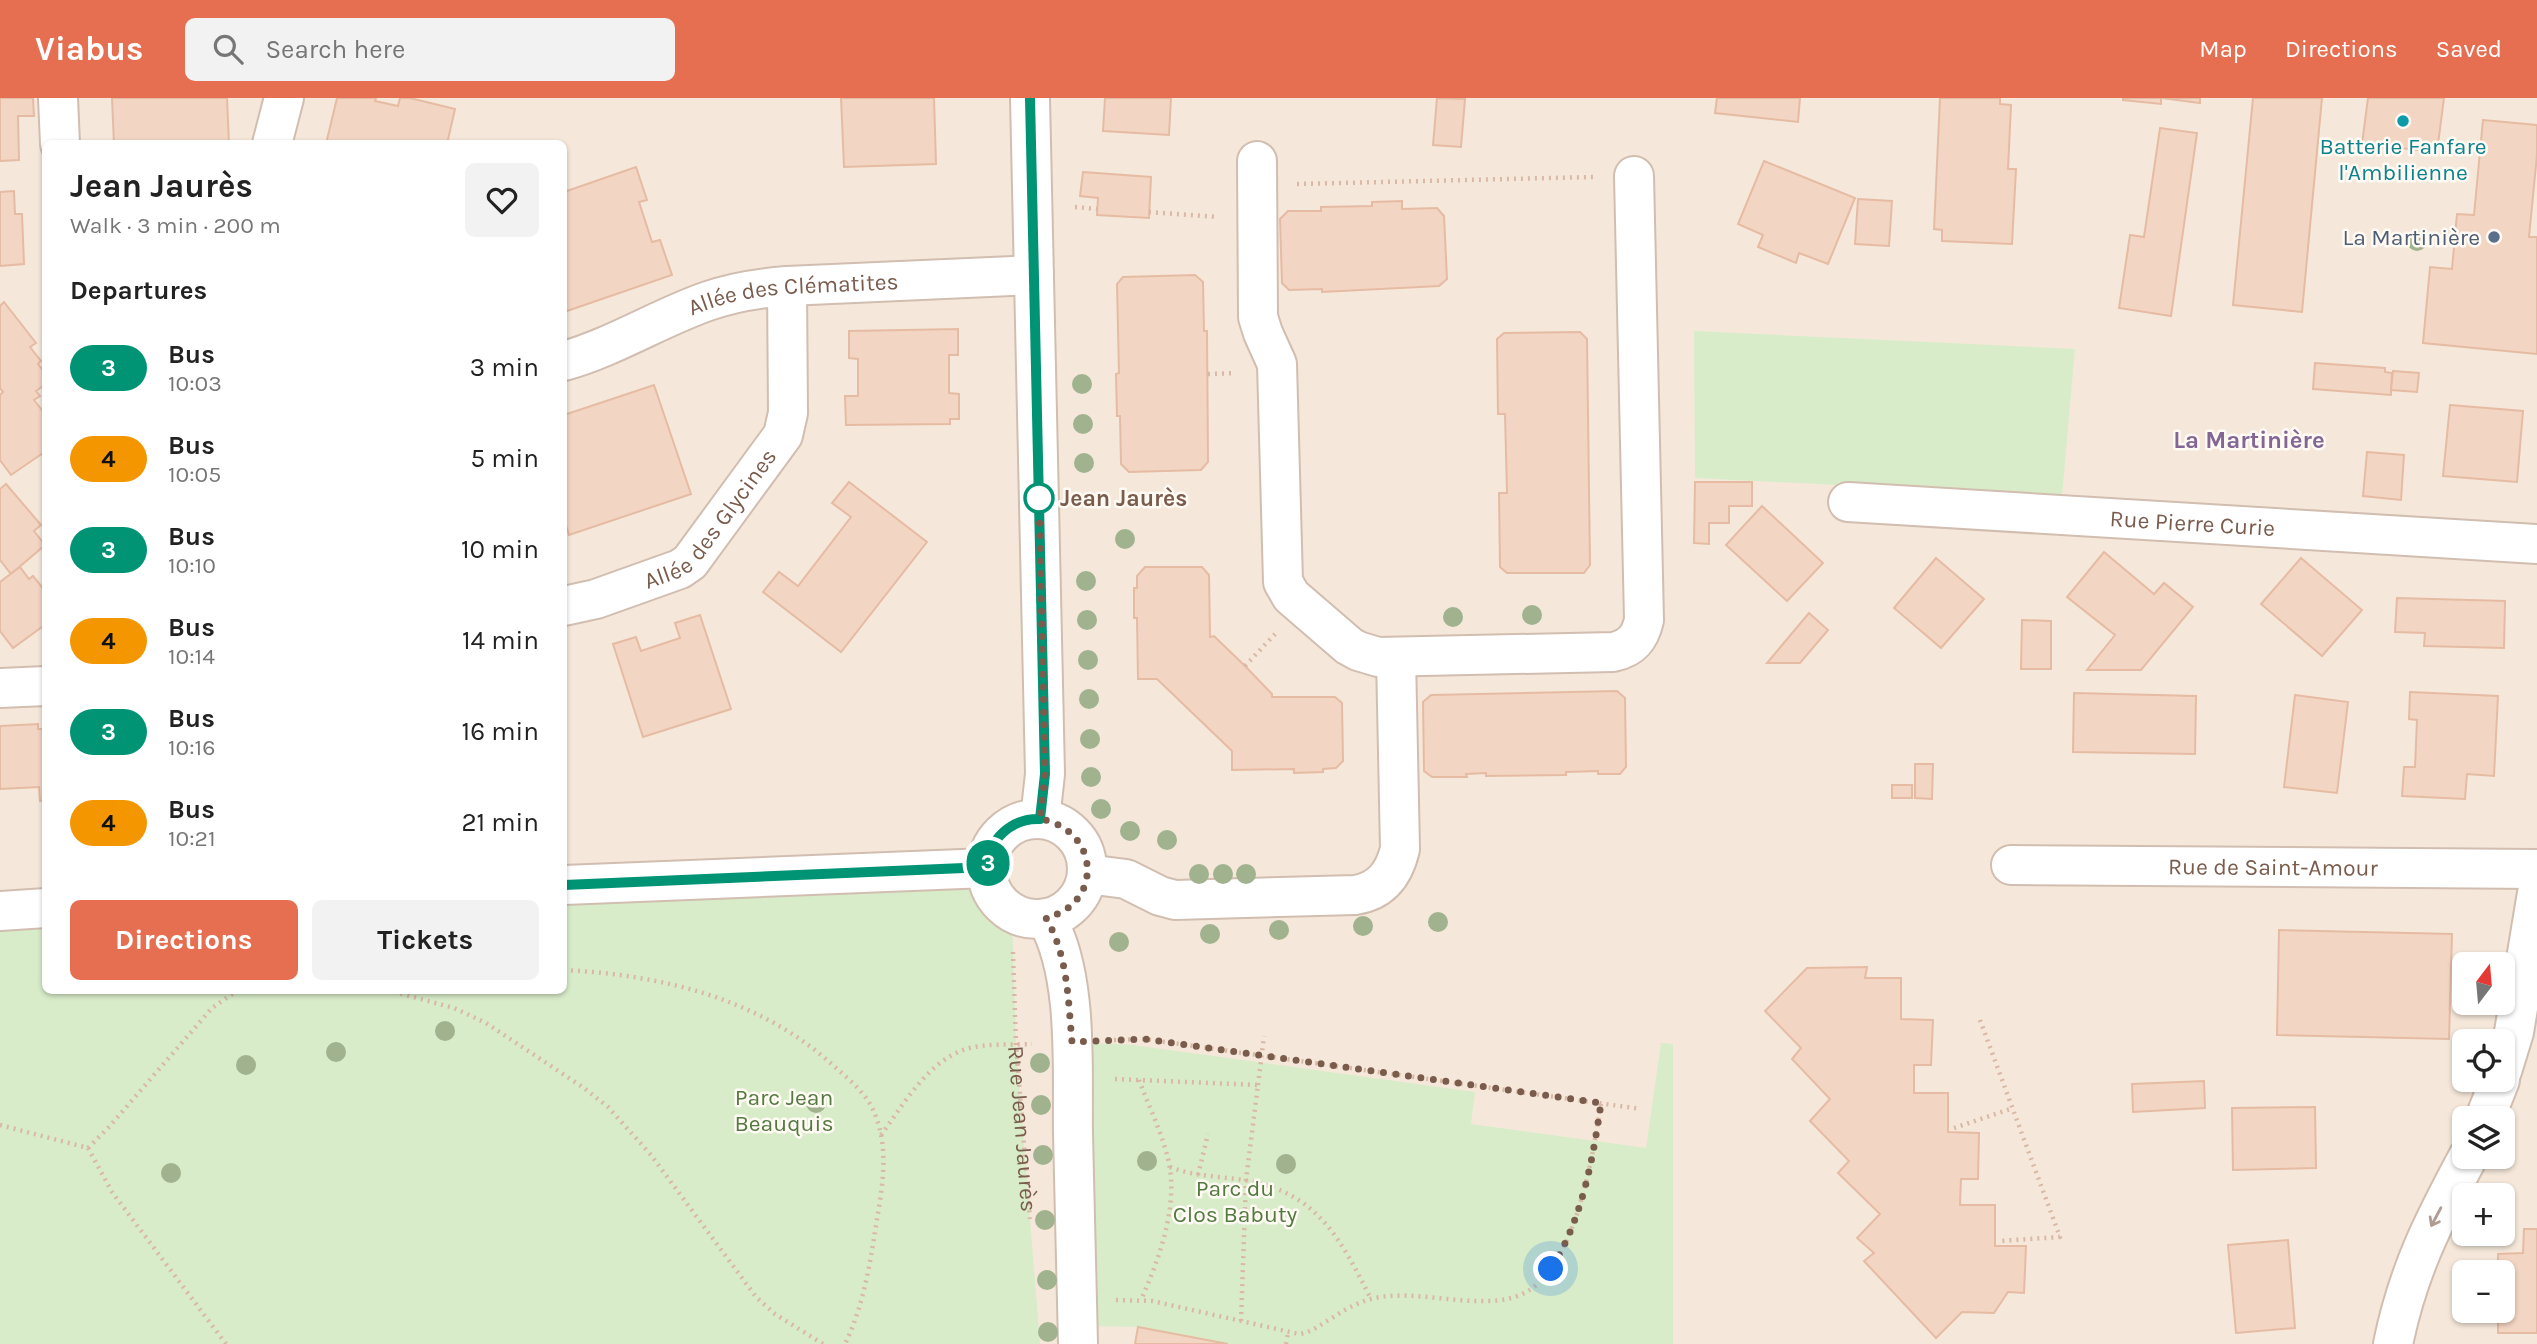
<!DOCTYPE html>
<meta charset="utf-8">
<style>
:root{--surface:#fff;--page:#f2f2f2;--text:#222;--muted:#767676;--accent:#e76f51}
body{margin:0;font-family:Karla,sans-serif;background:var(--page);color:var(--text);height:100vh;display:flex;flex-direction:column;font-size:26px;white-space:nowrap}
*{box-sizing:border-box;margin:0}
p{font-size:23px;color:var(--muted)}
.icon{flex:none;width:38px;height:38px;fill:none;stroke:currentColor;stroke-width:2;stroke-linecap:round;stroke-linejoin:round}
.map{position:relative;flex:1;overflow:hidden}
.details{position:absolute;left:42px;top:42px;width:525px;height:854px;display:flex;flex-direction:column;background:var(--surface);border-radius:10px;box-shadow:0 2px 5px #0004}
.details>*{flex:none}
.badge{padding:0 14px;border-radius:23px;font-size:24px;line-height:46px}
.needle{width:46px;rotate:16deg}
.fabs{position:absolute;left:2452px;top:854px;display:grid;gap:14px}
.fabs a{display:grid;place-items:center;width:63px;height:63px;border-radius:10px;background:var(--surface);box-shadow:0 2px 5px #0004;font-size:35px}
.you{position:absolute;width:35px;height:35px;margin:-18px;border:5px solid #fff;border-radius:50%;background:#1a73e8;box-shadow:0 0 0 10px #1a73e833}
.map>.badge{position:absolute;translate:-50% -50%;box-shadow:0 0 0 4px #fff}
h2{padding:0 28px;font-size:26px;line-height:63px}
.round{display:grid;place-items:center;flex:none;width:74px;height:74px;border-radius:10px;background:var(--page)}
.headline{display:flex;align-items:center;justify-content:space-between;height:119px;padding:0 28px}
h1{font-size:33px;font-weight:700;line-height:52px}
.action{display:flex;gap:14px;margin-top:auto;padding:14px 28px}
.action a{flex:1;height:80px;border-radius:10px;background:var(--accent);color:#fff;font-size:28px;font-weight:700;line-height:80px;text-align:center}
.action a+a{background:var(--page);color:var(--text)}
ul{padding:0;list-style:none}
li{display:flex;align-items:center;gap:21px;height:91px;padding:0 28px}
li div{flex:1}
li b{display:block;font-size:26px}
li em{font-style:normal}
li .badge{min-width:77px;font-weight:700;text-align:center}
header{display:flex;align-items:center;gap:42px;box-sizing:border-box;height:98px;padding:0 35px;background:var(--accent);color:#fff}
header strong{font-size:33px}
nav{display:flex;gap:38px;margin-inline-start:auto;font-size:24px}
.search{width:490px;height:63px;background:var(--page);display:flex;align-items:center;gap:18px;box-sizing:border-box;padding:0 24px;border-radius:10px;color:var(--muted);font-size:26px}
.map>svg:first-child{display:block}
.residential{fill:#f5e8da;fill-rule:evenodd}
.green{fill:#d8ecc9}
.building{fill:#f3d5c3;stroke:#e6bba3;stroke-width:2}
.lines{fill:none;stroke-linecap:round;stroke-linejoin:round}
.minor-casing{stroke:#d1beb0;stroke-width:42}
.path{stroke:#d9b8a5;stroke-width:4.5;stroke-dasharray:2 5;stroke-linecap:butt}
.minor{stroke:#fff;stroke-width:38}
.tree{fill:#a0b28e}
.oneway{stroke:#af9d94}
.line-casing{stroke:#fff;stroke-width:16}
.line{stroke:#009475;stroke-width:10}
.walk{stroke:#7a5c4d;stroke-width:7;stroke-dasharray:0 12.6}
.culture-dot{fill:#0f9aa8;stroke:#fffaf3;stroke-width:2.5}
.service-dot{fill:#5c6f8a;stroke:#fffaf3;stroke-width:2.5}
.stop-dot{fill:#fff;stroke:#009475;stroke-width:3.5}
.labels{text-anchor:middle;stroke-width:5;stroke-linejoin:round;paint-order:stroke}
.culture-label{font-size:23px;fill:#0d838f;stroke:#fffaf3}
.service-label{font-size:23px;fill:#4e5e75;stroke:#fffaf3;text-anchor:end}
.street-label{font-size:23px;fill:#7a5c4d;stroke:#fffaf3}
.stop-label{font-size:23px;font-weight:bold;fill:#7a5c4d;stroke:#fffaf3;text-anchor:start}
.park-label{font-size:23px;fill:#537a41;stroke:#fffaf3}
.neighbourhood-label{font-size:24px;font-weight:bold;fill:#846695;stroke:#fffaf3}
</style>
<header>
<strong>Viabus</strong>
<div class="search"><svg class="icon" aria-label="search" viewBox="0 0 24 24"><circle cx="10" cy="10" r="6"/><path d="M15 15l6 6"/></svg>Search here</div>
<nav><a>Map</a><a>Directions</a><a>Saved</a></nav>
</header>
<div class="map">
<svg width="2537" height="1246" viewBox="0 0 2537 1246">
<rect width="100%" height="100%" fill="#fdf6ec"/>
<path class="residential" d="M0 0H2537V1246H0ZM46 46H564V892H46ZM2464 866H2502V905H2464ZM2464 943H2502V982H2464ZM2464 1020H2502V1059H2464ZM2464 1097H2502V1136H2464ZM2464 1174H2502V1213H2464Z"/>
<g class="green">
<polygon points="1694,233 2075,251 2062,398 1695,380"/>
<polygon points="564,787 990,787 1000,804 1012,814 1016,947 1040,1246 0,1246 0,813 45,810 46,892 564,892"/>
<polygon points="1071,944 1133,947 1475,994 1471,1026 1646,1050 1661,945 1673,946 1673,1246 1228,1246 1138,1229 1077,1228"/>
</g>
<g class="building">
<polygon points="0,0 33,0 34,18 18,18 19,62 0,63"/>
<polygon points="112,0 227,0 229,46 114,46"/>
<polygon points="337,0 376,0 375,3 398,8 400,0 410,0 455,11 447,46 326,46"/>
<polygon points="841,0 934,0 936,66 844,69"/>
<polygon points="1105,0 1171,0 1169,37 1103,33"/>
<polygon points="1437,0 1465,1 1461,49 1433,47"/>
<polygon points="1717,0 1800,0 1798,24 1715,15"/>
<polygon points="1940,0 2000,0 2000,6 2011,7 2008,71 2016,71 2012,146 1942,143 1942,132 1934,131"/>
<polygon points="2123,0 2161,0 2161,6 2123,2"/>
<polygon points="2162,0 2200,0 2200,5"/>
<polygon points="2253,0 2322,0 2302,214 2233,207"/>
<polygon points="2368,0 2444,0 2437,54 2362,46"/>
<polygon points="2483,22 2537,27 2537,57 2529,139 2537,139 2537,256 2423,245 2430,169 2452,171 2457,116 2474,117"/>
<polygon points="2160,30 2197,35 2171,218 2119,210 2130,137 2144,139"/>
<polygon points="1764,63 1855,100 1828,166 1799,155 1796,165 1758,149 1763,137 1738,126"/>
<polygon points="636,69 647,102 639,104 652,144 660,142 672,177 564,214 564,94"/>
<polygon points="1083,74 1151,79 1149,120 1097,117 1098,100 1080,98"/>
<polygon points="14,93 15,116 22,116 24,166 0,168 0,94"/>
<polygon points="1858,101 1892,103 1889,148 1855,146"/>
<polygon points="1402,103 1402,111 1437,110 1444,118 1447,181 1439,188 1322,194 1322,191 1289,192 1282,185 1280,121 1288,113 1321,113 1321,109 1372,108 1372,104"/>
<polygon points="1195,177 1203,184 1204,233 1207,233 1208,364 1201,372 1129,374 1121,366 1120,318 1117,318 1116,276 1119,275 1117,186 1123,179"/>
<polygon points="4,204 36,245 30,249 41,263 38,266 46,276 46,286 36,293 40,298 34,302 46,317 46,353 11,377 0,362 0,297 3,294 0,290 0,208"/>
<polygon points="958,231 958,257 949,257 949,295 959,296 959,321 950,321 950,326 846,327 845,298 858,298 858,261 849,260 849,233"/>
<polygon points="1580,234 1587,241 1590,467 1584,475 1507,475 1500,469 1499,395 1507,395 1505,316 1498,316 1497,241 1504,235"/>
<polygon points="2315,265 2385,270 2385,274 2392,275 2391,297 2313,291"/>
<polygon points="2393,273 2419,275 2417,294 2391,292"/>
<polygon points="654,287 691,396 569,437 564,421 564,317"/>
<polygon points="2450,307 2523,313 2517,384 2443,378"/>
<polygon points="2367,354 2404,357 2401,402 2363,398"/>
<polygon points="849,384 927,444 841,554 763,494 779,474 798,488 851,419 832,405"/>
<polygon points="1695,384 1752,384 1752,408 1729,408 1729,425 1709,425 1709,446 1694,445"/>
<polygon points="6,386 41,427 34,433 45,447 11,476 0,462 0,391"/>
<polygon points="1762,408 1823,465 1787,503 1726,447"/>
<polygon points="2104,454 2154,496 2164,485 2193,509 2141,572 2087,572 2115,537 2067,499"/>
<polygon points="1936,460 1984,501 1941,550 1894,510"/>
<polygon points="2301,460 2362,512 2322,558 2261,506"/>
<polygon points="20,469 29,481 33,478 46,494 46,526 13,550 0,533 0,484"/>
<polygon points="1145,469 1202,469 1209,477 1210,539 1214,538 1245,568 1272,596 1272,599 1335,599 1342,605 1343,663 1336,670 1323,671 1323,674 1294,675 1294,671 1232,672 1232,653 1157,581 1138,581 1137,520 1134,520 1134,490 1137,490 1137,478"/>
<polygon points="2397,500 2505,503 2504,550 2424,548 2425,535 2395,534"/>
<polygon points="1809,515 1828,532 1800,565 1767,565"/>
<polygon points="700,517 731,611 643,639 613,546 636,539 641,553 680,540 675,525"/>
<polygon points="2022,522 2051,523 2051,571 2021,571"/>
<polygon points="1617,593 1625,600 1626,669 1620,676 1598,676 1598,673 1566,674 1566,677 1486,678 1486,675 1466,676 1467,679 1432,679 1424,673 1423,604 1431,597"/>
<polygon points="2410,594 2498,598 2494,678 2467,676 2465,701 2402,698 2404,669 2415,669 2417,622 2409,621"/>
<polygon points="2074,595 2196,598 2195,656 2073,654"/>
<polygon points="2295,597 2348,604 2337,695 2284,689"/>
<polygon points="38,626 38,631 46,631 46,702 40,703 39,689 0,691 0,628"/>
<polygon points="1915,666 1933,666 1932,701 1915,700"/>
<rect x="1892" y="687" width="20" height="13"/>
<polygon points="2279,832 2452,836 2449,941 2277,937"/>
<polygon points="1867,869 1865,880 1901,880 1901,921 1933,922 1931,967 1914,967 1914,995 1948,995 1948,1034 1979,1035 1978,1081 1961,1081 1960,1107 1995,1107 1995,1148 2026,1148 2024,1195 2008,1194 1994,1215 1962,1214 1936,1240 1864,1163 1874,1155 1857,1140 1880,1116 1838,1075 1849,1063 1810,1023 1830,1001 1792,961 1801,950 1765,913 1807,870"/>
<polygon points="2204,983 2205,1010 2133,1014 2132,986"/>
<polygon points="2315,1009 2316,1070 2233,1072 2232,1010"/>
<polygon points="2524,1131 2537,1131 2537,1235 2498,1235 2498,1213 2502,1213 2502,1174 2498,1174 2498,1156 2523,1155"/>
<polygon points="2288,1142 2295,1230 2236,1235 2228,1147"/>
<polygon points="1138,1229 1228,1246 1135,1246"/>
</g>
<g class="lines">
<defs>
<g id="minor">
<polyline points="58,0 60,46"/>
<polyline points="1030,0 1045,676 1040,721"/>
<polyline points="272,46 284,0"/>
<path d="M1257 63 1258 219 1263 235 1277 266 1283 484 1291 498 1349 548 1358 553 1378 559 1613 554C1632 550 1640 540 1644 522L1634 78"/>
<path id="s2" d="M564 263C614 249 659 220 708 203 734 194 760 190 787 188L1034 177"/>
<path id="s3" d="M1848 404 2537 446"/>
<path id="s4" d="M564 508 596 501 680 471 690 464 783 337 788 315 787 188"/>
<polyline points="0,590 46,588"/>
<circle cx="1037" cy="771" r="50"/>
<path id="s5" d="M2011 767 2537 771"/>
<path d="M1087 776 1126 781 1160 798 1175 802 1355 797C1381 793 1394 776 1400 751L1396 559"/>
<polyline points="564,787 987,770"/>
<polyline points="0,813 46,810"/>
<path d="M1046 820C1079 876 1072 972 1073 1036 1075 1106 1076 1176 1078 1246"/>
<polyline points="2502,973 2514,934 2537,795"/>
<polyline points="2485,1020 2500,982"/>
<path d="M2393 1246C2408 1173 2433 1124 2468 1059"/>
</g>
</defs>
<use href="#minor" class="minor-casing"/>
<g class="path">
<polyline points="1297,86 1593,79"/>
<polyline points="1075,109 1097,111"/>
<polyline points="1149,114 1218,119"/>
<polyline points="1208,276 1235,275"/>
<polyline points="1245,568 1275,536"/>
<path id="s1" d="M1013 854 1016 947 1030 1121"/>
<path d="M564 872C663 877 762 901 836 970 852 984 869 998 876 1019 890 1056 881 1095 875 1134 869 1172 862 1211 845 1246"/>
<polyline points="387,892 454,910 486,925 584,990 608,1009 651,1057 756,1199 775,1216 823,1246"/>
<polyline points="1980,922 2060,1139 1999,1143"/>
<polyline points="1114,942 1144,941 1641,1011"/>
<polyline points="1115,981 1258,987 1246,1082 1241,1223"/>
<path d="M1139 982C1149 1009 1163 1037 1169 1065 1178 1110 1159 1161 1141 1202"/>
<polyline points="1258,987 1264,938"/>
<polyline points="0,1027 88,1050 112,1094 226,1246"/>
<polyline points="1954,1030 2013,1010"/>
<path d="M881 1037C903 1007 928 963 966 951 986 945 1011 947 1032 946"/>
<polyline points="88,1050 109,1029 212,910 238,892"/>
<path d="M1170 1069C1195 1079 1222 1078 1249 1083 1319 1096 1342 1144 1371 1201"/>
<polyline points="1198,1077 1208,1036"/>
<path d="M1116 1202 1152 1203 1299 1236C1311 1235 1321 1226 1332 1220 1347 1210 1362 1202 1380 1199 1415 1194 1451 1204 1486 1203 1504 1203 1523 1199 1536 1187 1578 1151 1593 1057 1601 1005"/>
<polyline points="1286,1246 1288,1235"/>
</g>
<use href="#minor" class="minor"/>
</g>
<g class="tree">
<circle cx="2417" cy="143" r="10"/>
<circle cx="1082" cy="286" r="10"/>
<circle cx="1083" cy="326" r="10"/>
<circle cx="1084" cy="365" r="10"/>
<circle cx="1125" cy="441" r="10"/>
<circle cx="1086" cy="483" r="10"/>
<circle cx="1532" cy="517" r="10"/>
<circle cx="1453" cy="519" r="10"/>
<circle cx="1087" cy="522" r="10"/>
<circle cx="1088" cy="562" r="10"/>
<circle cx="1089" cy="601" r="10"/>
<circle cx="1090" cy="641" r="10"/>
<circle cx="1091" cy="679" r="10"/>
<circle cx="1101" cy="711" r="10"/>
<circle cx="1130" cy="733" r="10"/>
<circle cx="1167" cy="742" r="10"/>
<circle cx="1199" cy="776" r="10"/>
<circle cx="1223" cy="776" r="10"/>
<circle cx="1246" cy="776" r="10"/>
<circle cx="1438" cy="824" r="10"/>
<circle cx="1363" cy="828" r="10"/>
<circle cx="1279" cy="832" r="10"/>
<circle cx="1210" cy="836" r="10"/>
<circle cx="1119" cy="844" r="10"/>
<circle cx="445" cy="933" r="10"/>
<circle cx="336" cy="954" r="10"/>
<circle cx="1040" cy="965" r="10"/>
<circle cx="246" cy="967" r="10"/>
<circle cx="816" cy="1005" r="10"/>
<circle cx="1041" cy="1007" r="10"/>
<circle cx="1043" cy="1057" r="10"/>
<circle cx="1147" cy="1063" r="10"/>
<circle cx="1286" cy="1066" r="10"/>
<circle cx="171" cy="1075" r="10"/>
<circle cx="1045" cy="1122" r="10"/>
<circle cx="1047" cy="1182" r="10"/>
<circle cx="1048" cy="1234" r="10"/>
</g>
<defs><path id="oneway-shaft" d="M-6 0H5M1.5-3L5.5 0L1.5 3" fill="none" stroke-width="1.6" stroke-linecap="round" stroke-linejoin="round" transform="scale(1.75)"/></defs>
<use class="oneway" href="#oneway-shaft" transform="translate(2436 1119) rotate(118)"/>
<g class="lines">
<defs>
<path id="line" d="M564 787 988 769C988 741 1012 720 1040 721L1045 676 1030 0"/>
</defs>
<use href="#line" class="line-casing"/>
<use href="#line" class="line"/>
<path class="walk" d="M1039 400 1045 676 1040 721C1099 731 1105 805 1046 820 1068 858 1068 901 1072 944L1144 941 1601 1005C1593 1061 1582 1122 1551 1171"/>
</g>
<circle class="culture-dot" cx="2403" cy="23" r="7"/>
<circle class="service-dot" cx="2494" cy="139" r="7"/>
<circle class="stop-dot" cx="1039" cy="400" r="14"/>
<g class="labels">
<g class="culture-label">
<text x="2403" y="56">Batterie Fanfare<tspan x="2403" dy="26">l'Ambilienne</tspan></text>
</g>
<g class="service-label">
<text x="2480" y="147">La Martinière</text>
</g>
<g class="street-label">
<text dy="8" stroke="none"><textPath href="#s2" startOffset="242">Allée des Clématites</textPath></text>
<text dy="8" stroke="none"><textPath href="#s4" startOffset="178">Allée des Glycines</textPath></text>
<text dy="8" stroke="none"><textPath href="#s3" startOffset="345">Rue Pierre Curie</textPath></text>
<text dy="8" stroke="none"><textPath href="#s5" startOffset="262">Rue de Saint-Amour</textPath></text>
<text dy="8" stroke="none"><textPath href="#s1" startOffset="177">Rue Jean Jaurès</textPath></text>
</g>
<g class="stop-label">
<text x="1060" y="408">Jean Jaurès</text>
</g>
<g class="park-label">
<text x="784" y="1007">Parc Jean<tspan x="784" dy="26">Beauquis</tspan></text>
<text x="1235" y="1098">Parc du<tspan x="1235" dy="26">Clos Babuty</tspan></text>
</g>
<g class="neighbourhood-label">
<text x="2249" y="350">La Martinière</text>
</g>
</g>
</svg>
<div class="fabs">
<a><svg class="needle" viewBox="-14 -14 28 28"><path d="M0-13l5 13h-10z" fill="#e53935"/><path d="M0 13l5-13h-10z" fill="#767676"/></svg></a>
<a><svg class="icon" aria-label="locate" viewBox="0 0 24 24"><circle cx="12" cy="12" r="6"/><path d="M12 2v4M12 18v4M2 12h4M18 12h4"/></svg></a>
<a><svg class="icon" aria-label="layers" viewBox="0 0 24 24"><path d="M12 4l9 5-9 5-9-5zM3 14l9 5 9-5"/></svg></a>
<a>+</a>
<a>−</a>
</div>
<div class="you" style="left:1551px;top:1171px"></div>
<b class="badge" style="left:988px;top:765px;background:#009475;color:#fff">3</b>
<section class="details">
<div class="headline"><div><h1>Jean Jaurès</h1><p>Walk · 3 min · 200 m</p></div><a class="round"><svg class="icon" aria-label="heart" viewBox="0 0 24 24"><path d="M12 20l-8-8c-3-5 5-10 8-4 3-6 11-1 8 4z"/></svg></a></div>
<h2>Departures</h2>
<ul>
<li><span class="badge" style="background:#009475;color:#fff">3</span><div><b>Bus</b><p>10:03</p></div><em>3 min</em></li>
<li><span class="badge" style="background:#f39600;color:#111">4</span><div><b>Bus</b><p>10:05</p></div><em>5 min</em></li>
<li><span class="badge" style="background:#009475;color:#fff">3</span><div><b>Bus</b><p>10:10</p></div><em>10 min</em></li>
<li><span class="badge" style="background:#f39600;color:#111">4</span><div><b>Bus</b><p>10:14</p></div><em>14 min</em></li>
<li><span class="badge" style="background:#009475;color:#fff">3</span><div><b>Bus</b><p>10:16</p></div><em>16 min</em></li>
<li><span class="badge" style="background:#f39600;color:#111">4</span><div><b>Bus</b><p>10:21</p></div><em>21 min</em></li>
</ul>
<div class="action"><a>Directions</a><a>Tickets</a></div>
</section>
</div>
